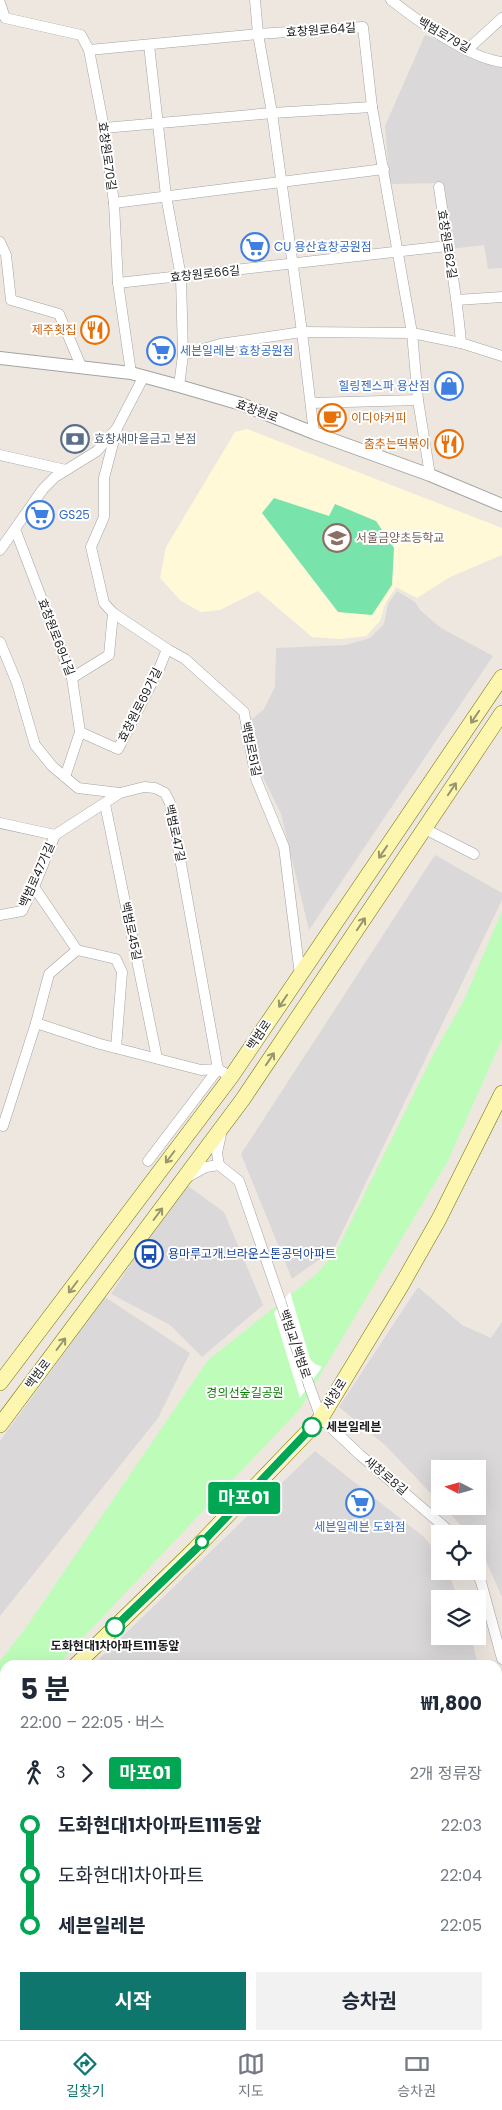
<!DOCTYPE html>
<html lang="ko">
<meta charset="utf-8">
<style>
:root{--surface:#fff;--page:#f2f2f3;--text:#1f2937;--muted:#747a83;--line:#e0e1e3;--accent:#0f766e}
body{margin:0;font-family:Poppins,"Noto Sans KR",sans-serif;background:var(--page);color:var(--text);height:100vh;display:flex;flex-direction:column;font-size:19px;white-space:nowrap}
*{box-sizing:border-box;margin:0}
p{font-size:16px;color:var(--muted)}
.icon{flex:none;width:28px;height:28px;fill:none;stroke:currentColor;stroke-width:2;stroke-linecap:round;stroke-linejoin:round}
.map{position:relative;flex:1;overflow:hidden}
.panel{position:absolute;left:0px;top:1660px;width:502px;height:380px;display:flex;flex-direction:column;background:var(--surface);border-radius:15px 15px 0 0;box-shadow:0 5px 20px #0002}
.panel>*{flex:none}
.badge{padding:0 10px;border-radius:4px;font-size:18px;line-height:32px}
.needle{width:32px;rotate:276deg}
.fabs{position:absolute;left:431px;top:1460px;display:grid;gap:10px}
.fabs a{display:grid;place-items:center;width:55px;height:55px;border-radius:0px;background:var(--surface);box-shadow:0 5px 20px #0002;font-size:25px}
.map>.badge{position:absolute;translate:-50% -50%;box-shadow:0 0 0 2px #fff}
.legs{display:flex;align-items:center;gap:8px;height:55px;padding:0 20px;font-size:16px}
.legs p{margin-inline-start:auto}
.overview{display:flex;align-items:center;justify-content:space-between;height:85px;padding:0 20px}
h1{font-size:28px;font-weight:700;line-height:38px}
.button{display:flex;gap:10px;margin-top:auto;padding:10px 20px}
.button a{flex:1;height:58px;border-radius:0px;background:var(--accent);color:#fff;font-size:20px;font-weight:700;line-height:58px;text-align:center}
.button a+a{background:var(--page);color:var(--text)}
ul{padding:0 20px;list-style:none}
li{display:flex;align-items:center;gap:18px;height:50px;font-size:19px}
li i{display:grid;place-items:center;width:8px;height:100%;margin:0 6px;background:currentColor}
li i::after{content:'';width:12px;height:12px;margin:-6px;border:4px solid;border-radius:50%;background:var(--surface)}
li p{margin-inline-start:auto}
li:first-child i{background:linear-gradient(#0000 50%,currentColor 0)}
li:last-child i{background:linear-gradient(currentColor 50%,#0000 0)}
.dock{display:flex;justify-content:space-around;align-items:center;height:70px;border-top:1px solid var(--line);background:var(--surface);font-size:14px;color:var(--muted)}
.dock a{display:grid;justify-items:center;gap:2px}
.dock .active{color:var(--accent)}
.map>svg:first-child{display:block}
.residential{fill:#dad8d9}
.education{fill:#fff9d8}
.park{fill:#bdfdb9}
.pitch{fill:#78e3aa}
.pier{fill:#fff}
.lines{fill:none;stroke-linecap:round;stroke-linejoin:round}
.minor-casing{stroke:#a3a3a3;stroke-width:11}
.tertiary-casing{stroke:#a3a3a3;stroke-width:14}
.secondary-casing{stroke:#757100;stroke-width:16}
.minor{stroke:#fff;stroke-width:10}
.tertiary{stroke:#fff;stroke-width:12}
.secondary{stroke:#fdf6af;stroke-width:15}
.minor-bridge-casing{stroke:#a3a3a3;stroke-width:11;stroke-linecap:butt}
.minor-bridge{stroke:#fff;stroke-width:10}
.oneway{stroke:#98946d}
.line-1-casing{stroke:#fff;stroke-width:11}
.line-1{stroke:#00a651;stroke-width:8}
.stop-1-dot{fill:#fff;stroke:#00a651;stroke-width:2.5}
.labels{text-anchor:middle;stroke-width:4;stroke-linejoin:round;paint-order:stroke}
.street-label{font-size:12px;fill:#1c1c1c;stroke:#fff}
.shop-label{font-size:12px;fill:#366cbe;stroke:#fff;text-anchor:start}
.food-label{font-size:12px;fill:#c56008;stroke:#fff;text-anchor:end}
.service-label{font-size:12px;fill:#4e5e75;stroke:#fff;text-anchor:start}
.education-label{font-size:12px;fill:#785e54;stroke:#fff;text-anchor:start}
.transit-label{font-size:12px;fill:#164399;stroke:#fff;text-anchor:start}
.park-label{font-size:12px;fill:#0c7f04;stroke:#fff}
.stop-label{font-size:12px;font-weight:bold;fill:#1c1c1c;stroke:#fff;text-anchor:start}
</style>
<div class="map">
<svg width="502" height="2040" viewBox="0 0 502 2040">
<rect width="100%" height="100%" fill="#eee7e0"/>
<g class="residential">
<polygon points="425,35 502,66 502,268 488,269 484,245 450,249 442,183 390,184 385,126"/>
<polygon points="397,591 415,602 420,610 441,628 493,656 309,930 281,814 262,775 254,743 251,720 264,709 275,687 276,648 346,645 370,638 384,624 388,604"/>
<polygon points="435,855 502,893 502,900 334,1249 292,1279 241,1154"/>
<polygon points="184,1183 224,1212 263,1305 202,1357 170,1325 111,1294"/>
<polygon points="418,1287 462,1325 491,1338 502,1322 502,1597 478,1543 478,1534 469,1534 443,1506 478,1506 478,1469 440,1469 440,1503 385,1445 339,1407"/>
<polygon points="105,1297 190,1353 158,1418 0,1616 0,1441"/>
<polygon points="315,1451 424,1537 440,1557 440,1571 448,1571 458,1599 440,1599 440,1636 471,1636 478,1665 99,1665 99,1659"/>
<polygon points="498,1757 502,1779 502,2040 331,2040 329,2035 498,2035"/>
<polygon points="149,2035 306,2035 308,2040 136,2040"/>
</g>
<polygon class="education" points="247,429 502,528 502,555 450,577 417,598 396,587 385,604 380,621 366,636 341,639 312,637 258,591 220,610 201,612 181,601 160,578 166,547 235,432"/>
<polygon class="park" points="502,911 502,1039 448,1161 300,1409 57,1665 5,1665 5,1730 0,1738 0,1661 27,1626 208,1360 314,1276 336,1252 433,1055 464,1000"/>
<polygon class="pitch" points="274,498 329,516 335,504 376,521 394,548 392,585 372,615 338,612 262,513"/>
<polygon class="pier" points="290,1292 310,1359 315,1364 322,1367 300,1398 274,1313"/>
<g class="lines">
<defs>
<g id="minor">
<polyline points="255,0 258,34 272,113 302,332 314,433"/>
<path d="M391 0C418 21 468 58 502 62"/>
<polyline points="0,3 5,18 81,35 89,50 104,128 114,203 118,283 131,373"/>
<polyline points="149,45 166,196 181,277 183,355"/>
<polyline points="89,50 258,34 363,27 372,107 412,333 418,400 430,475"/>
<polyline points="467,50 502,18"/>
<polyline points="104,128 272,113 372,107"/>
<path d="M439 187C446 239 457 291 461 343"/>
<polyline points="114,203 384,169"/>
<polyline points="0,242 6,255 11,300 59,314 81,366"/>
<polyline points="118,283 447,246"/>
<polyline points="457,300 502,297"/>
<polyline points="179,386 183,355 220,344 302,332 412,333 461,343 502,356"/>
<polyline points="311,403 418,400"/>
<polyline points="117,428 104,478 104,517 91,547 104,603 113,613 167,649 185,659 244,712 256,779 284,847 300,975"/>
<polyline points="0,455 66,470"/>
<polyline points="15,529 72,678 80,732 65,777"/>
<polyline points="0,550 43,489 55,477 97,451 117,428 144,376"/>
<polyline points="0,642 17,683 35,745 52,766 78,788 120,793 144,787 155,788 165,793 170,803 218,1069"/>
<polyline points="72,678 109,655 113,613"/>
<polyline points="80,732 118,749 159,669 167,649"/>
<polyline points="105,804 157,1058"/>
<polyline points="0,823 55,835"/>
<polyline points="425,829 474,854"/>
<polyline points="34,887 77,950"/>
<polyline points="0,915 22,911 34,887 55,835 120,793"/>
<polyline points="36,1023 100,1044 201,1070 218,1069 231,1077"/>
<polyline points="3,1126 36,1023 49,974 77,950 116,959 122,972 116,1048"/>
<polyline points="148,1161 218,1069"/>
<polyline points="219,1165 217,1153 221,1134"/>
<polyline points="188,1177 206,1167 219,1165 239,1181 281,1303"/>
<polyline points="309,1385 321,1418 360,1455 453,1534"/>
<polyline points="476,1571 481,1582 502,1659"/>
<polyline points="0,1983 5,1978"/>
<polyline points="87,2035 89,2040"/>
<polyline points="130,2035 132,2040"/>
<polyline points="306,2035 308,2040"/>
<polyline points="26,2040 32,2035"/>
</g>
<polyline id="tertiary" points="0,358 131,373 179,386 241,404 314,433 430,475 502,505"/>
<g id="secondary">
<polyline points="0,1383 231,1077 502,677"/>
<polyline points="0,1425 243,1099 502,713"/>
<polyline points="76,1665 195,1549 321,1418 401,1286 439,1219 502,1093"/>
<polyline points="0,1760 5,1752"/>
</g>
</defs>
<use href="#minor" class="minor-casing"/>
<use href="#tertiary" class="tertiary-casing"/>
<use href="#secondary" class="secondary-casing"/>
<use href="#minor" class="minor"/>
<use href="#tertiary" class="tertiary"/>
<use href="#secondary" class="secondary"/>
<defs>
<polyline id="minor-bridge" points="281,1303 309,1385"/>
</defs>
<use href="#minor-bridge" class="minor-bridge-casing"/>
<use href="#minor-bridge" class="minor-bridge"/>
</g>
<defs><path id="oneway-shaft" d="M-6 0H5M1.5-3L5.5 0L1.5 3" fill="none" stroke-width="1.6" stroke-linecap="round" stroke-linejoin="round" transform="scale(1.25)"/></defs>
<g class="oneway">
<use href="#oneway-shaft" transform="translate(475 717) rotate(124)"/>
<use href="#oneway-shaft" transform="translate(452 789) rotate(-56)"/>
<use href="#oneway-shaft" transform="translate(383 852) rotate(124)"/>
<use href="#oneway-shaft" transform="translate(361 924) rotate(-56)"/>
<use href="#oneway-shaft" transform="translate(283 1001) rotate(124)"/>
<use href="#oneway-shaft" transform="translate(270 1059) rotate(-56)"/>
<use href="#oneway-shaft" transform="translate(170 1157) rotate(127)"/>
<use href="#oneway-shaft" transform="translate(158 1214) rotate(-53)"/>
<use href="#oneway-shaft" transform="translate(73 1287) rotate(127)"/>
<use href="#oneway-shaft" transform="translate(61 1344) rotate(-53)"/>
</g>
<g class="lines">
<defs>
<polyline id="line-1" points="115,1627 196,1549 312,1427"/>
</defs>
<use href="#line-1" class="line-1-casing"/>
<use href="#line-1" class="line-1"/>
</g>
<defs>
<symbol id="supermarket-ring" viewBox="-11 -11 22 22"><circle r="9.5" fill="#fff" stroke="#3f7fe0" stroke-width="1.5"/><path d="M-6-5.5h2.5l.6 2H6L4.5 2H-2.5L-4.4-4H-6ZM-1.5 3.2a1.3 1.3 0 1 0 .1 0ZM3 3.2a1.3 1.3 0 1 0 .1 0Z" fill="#3f7fe0"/></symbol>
<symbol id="restaurant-ring" viewBox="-11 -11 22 22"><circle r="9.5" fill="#fff" stroke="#e8710a" stroke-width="1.5"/><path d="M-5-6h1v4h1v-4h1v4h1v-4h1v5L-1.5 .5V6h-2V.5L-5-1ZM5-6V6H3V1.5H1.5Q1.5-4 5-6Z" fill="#e8710a"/></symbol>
<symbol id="shop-ring" viewBox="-11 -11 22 22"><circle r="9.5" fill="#fff" stroke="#3f7fe0" stroke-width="1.5"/><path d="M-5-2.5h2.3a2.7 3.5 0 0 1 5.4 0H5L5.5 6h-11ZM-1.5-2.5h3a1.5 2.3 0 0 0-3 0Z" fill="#3f7fe0"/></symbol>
<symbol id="cafe-ring" viewBox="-11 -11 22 22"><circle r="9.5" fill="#fff" stroke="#e8710a" stroke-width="1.5"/><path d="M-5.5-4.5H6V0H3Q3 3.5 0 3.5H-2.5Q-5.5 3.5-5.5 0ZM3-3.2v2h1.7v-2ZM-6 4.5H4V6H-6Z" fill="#e8710a"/></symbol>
<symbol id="bank-ring" viewBox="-11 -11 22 22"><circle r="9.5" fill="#fff" stroke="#5c6f8a" stroke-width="1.5"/><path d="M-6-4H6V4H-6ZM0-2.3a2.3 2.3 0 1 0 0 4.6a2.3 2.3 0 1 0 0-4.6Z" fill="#5c6f8a"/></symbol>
<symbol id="school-ring" viewBox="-11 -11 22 22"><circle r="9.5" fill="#fff" stroke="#8d6e63" stroke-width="1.5"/><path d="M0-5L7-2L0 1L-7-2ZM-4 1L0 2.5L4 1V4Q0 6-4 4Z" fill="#8d6e63"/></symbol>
<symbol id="bus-ring" viewBox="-11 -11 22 22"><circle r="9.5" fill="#fff" stroke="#1a4fb4" stroke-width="1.5"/><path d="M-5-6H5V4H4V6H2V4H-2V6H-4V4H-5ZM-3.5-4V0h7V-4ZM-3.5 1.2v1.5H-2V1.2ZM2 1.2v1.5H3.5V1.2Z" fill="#1a4fb4"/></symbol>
</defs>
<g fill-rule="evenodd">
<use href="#supermarket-ring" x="239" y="231" width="32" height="32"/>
<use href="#restaurant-ring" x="79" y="314" width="32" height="32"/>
<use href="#supermarket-ring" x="145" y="335" width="32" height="32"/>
<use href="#shop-ring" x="433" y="370" width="32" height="32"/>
<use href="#cafe-ring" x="316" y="402" width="32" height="32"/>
<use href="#bank-ring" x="59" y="423" width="32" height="32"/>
<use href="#restaurant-ring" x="433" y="428" width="32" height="32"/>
<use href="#supermarket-ring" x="24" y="499" width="32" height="32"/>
<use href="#school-ring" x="321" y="522" width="32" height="32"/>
<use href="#bus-ring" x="133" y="1238" width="32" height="32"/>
<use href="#supermarket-ring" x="344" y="1487" width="32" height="32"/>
</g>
<g class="stop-1-dot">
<circle cx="312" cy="1427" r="9"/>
<circle cx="202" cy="1542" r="6"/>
<circle cx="115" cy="1627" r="9"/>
</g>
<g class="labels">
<g class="street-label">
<text transform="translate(321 30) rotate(-4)" y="4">효창원로64길</text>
<text transform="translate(444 35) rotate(30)" y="4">백범로79길</text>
<text transform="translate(107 156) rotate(82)" y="4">효창원로70길</text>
<text transform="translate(447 244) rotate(81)" y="4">효창원로62길</text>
<text transform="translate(205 274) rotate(-6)" y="4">효창원로66길</text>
<text transform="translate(257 411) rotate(20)" y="4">효창원로</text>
<text transform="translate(56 637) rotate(69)" y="4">효창원로69나길</text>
<text transform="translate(140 705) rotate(-63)" y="4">효창원로69가길</text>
<text transform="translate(251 749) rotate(78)" y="4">백범로51길</text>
<text transform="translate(175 833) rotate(78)" y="4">백범로47길</text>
<text transform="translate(37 875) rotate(-66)" y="4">백범로47가길</text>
<text transform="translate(131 931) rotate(78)" y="4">백범로45길</text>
<text transform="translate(259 1035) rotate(-56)" y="4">백범로</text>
<text transform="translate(295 1344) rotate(71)" y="4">백범교/백범로</text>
<text transform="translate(38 1374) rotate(-53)" y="4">백범로</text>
<text transform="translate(335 1394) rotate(-58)" y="4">새창로</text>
<text transform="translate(386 1476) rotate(40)" y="4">새창로8길</text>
</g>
<g class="shop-label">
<text x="274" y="251">CU 용산효창공원점</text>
<text x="180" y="355">세븐일레븐 효창공원점</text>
<text x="430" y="390" text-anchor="end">힐링젠스파 용산점</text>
<text x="59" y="519">GS25</text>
<text x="360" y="1531" text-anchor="middle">세븐일레븐 도화점</text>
</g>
<g class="food-label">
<text x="76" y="334">제주횟집</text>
<text x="351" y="422" text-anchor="start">이디야커피</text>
<text x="430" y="448">춤추는떡볶이</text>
</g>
<g class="service-label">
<text x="94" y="443">효창새마을금고 본점</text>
</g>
<g class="education-label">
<text x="356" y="542">서울금양초등학교</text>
</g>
<g class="transit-label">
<text x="168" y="1258">용마루고개.브라운스톤공덕아파트</text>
</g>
<g class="park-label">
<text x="245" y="1397">경의선숲길공원</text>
</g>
<g class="stop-label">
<text x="326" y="1431">세븐일레븐</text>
<text x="115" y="1650" text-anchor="middle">도화현대1차아파트111동앞</text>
</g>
</g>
</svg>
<div class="fabs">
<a><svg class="needle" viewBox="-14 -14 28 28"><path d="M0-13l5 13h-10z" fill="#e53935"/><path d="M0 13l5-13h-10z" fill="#747a83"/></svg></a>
<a><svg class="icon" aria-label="locate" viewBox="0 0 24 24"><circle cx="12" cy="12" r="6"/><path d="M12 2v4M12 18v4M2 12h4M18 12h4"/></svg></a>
<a><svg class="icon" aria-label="layers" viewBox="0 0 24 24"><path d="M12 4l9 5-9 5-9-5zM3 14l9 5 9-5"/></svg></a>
</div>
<b class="badge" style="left:244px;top:1498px;background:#00a651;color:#fff">마포01</b>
<section class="panel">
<div class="overview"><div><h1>5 분</h1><p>22:00 – 22:05 · 버스</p></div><b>₩1,800</b></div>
<div class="legs"><svg class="icon" aria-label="walk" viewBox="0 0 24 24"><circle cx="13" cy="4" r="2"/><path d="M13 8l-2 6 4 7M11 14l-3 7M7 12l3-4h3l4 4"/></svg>3<svg class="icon" aria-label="forward" viewBox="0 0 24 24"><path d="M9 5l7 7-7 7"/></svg><b class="badge" style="background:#00a651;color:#fff">마포01</b><p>2개 정류장</p></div>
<ul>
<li><i style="color:#00a651"></i><b>도화현대1차아파트111동앞</b><p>22:03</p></li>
<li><i style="color:#00a651"></i><span>도화현대1차아파트</span><p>22:04</p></li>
<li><i style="color:#00a651"></i><b>세븐일레븐</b><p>22:05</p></li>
</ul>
<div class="button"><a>시작</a><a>승차권</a></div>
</section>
</div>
<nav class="dock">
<a class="active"><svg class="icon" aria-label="directions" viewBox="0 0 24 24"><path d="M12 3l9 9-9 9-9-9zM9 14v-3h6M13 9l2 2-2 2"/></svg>길찾기</a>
<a><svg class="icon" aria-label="map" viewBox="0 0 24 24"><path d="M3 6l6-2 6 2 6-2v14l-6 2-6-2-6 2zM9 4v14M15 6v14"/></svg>지도</a>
<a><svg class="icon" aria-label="tickets" viewBox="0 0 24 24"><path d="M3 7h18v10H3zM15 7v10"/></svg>승차권</a>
</nav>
